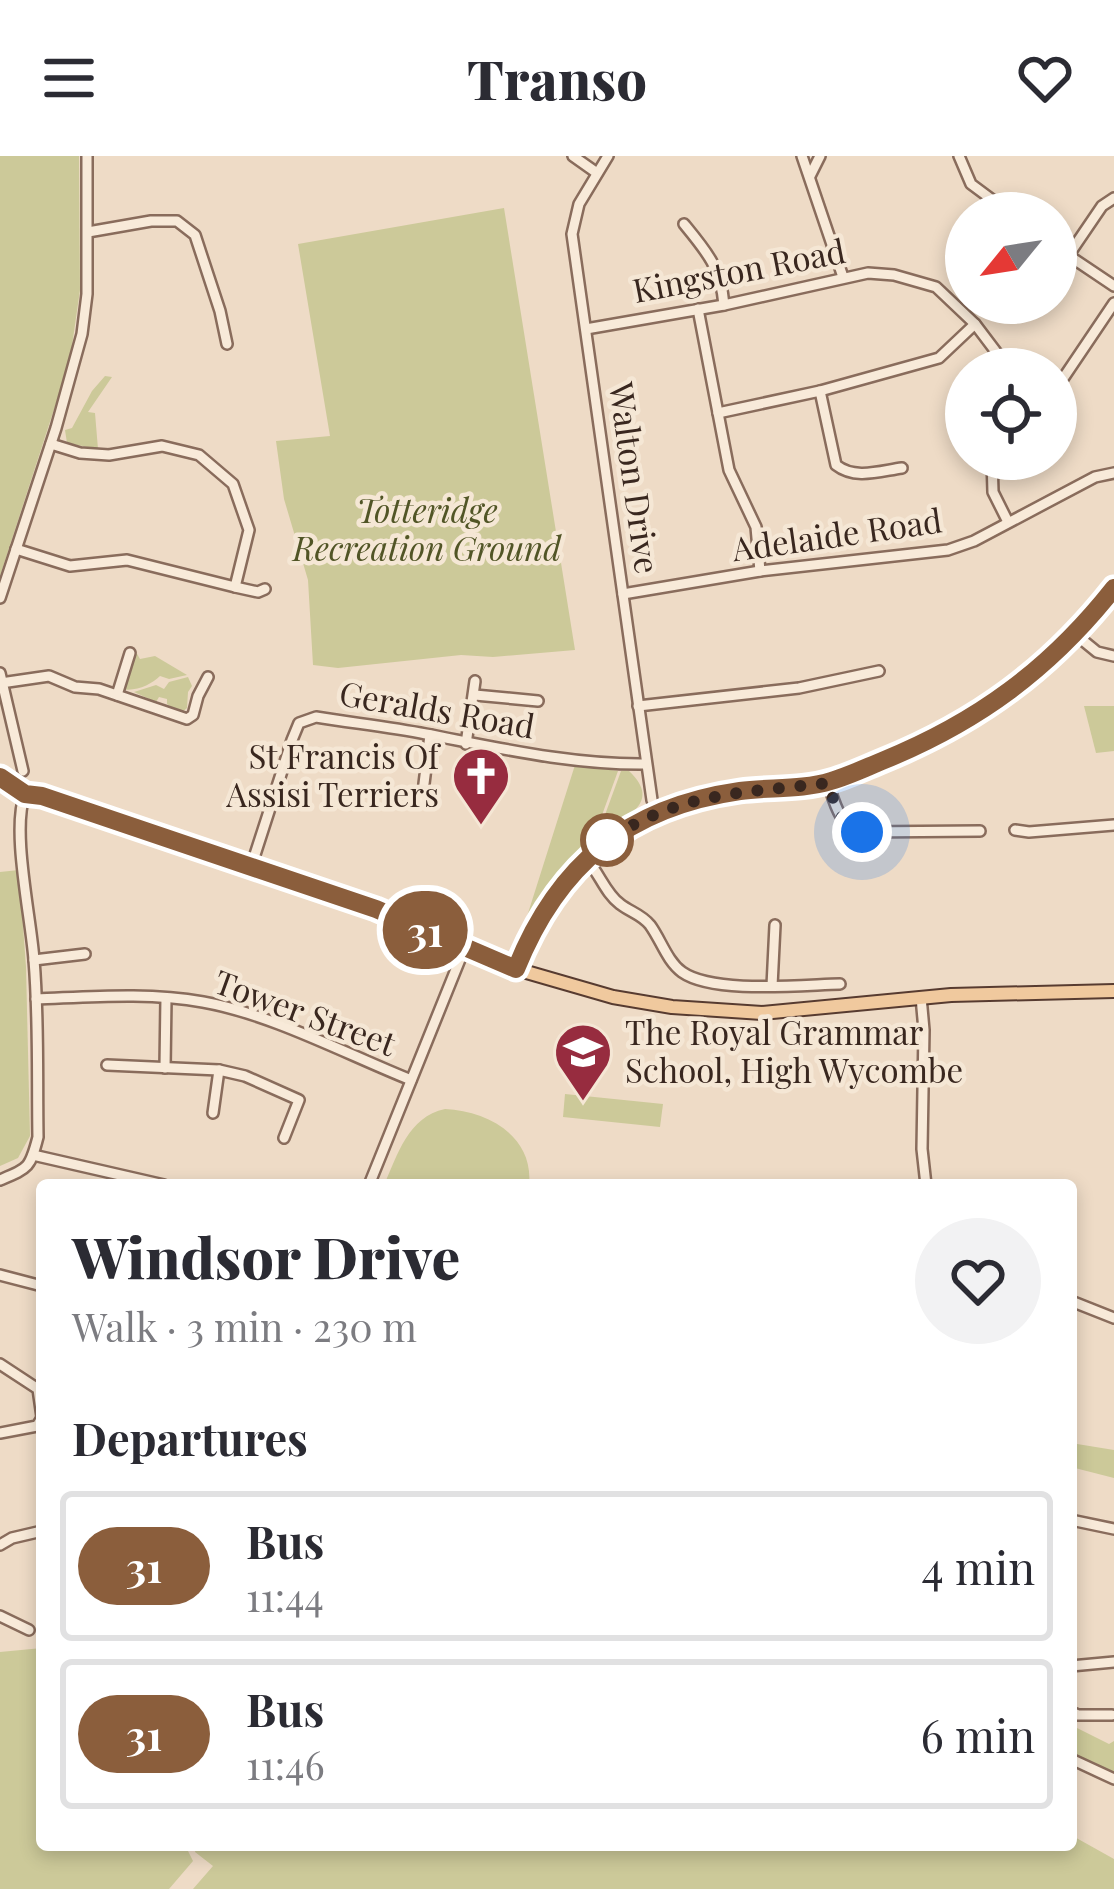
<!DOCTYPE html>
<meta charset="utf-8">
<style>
:root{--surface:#fff;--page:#f2f2f3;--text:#2b2b33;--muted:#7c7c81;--line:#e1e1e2}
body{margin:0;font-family:"Playfair Display",serif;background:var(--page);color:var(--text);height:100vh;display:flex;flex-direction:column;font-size:45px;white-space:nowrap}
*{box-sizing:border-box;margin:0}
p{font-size:39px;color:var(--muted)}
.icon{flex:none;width:66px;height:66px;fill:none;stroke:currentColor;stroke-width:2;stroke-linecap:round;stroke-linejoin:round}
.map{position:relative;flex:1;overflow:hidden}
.sheet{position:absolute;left:36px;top:1023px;width:1041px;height:672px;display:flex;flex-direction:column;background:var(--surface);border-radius:12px;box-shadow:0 6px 18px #0003}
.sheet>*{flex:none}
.badge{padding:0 24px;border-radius:39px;font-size:42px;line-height:78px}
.needle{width:78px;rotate:240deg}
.controls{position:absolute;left:945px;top:36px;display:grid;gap:24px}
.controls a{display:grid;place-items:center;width:132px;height:132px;border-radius:50%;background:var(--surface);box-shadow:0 6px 18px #0003;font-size:60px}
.you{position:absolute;width:60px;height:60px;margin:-30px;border:9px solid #fff;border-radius:50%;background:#1a73e8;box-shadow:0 0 0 18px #1a73e833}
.map>.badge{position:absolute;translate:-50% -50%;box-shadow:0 0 0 6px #fff}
h2{padding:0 36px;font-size:45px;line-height:108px}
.round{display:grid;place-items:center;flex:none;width:126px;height:126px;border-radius:63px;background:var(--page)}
.overview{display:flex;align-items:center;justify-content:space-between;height:204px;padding:0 36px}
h1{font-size:57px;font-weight:800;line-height:90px}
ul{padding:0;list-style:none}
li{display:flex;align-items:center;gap:36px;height:150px;margin:0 24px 18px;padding:0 12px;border:6px solid var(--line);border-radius:12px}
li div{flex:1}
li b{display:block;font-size:45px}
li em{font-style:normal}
li .badge{min-width:132px;font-weight:700;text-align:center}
header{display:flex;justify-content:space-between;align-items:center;height:156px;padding:0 36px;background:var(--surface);font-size:54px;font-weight:800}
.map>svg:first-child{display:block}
.green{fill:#ccc999}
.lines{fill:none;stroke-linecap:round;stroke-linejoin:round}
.minor-casing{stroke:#896c5c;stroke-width:14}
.major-casing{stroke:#573b30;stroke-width:16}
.minor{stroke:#f8ead9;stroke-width:9}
.major{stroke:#f0c99e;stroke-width:12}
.line-casing{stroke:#fff;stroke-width:27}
.line{stroke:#8b5e3c;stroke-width:18}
.walk{stroke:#39271f;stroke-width:12;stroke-dasharray:0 21.6}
.stop-dot{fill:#fff;stroke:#8b5e3c;stroke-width:6}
.labels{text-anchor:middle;stroke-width:9;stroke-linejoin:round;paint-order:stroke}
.street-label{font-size:33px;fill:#39271f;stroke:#f5e7d5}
.park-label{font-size:33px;font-style:italic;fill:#515526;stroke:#f5e7d5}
.poi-label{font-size:33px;fill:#39271f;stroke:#f5e7d5;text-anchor:end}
</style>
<header><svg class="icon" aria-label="menu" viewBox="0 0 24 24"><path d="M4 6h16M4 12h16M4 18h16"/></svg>Transo<svg class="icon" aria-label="heart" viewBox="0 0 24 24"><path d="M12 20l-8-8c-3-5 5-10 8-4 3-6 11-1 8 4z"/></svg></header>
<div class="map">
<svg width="1114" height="1733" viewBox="0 0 1114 1733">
<rect width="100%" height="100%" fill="#eedbc6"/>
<g class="green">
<polygon points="0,0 79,0 80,134 70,204 0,420"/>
<polygon points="504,52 575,494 493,501 461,499 338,512 313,509 308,424 284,343 276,285 330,280 298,88"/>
<polygon points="105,220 112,221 88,256 95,257 98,293 67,287 65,274 72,272 92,235"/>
<path d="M136 496 140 503 155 500 187 519 169 523 160 520C152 528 136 536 122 533L132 499Z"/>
<polygon points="188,521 192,530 188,536 187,552 181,557 167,548 167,543 159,541 156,546 134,536 156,529 164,533 169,526"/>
<polygon points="1084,550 1114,550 1114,595 1096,597"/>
<polygon points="575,609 618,615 594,681 553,724 537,746 523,773"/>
<path d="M621 615H629C664 648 623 662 598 678Z"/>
<polygon points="19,714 26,811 30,980 18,1002 0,1010 0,716"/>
<polygon points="565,938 663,948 660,971 563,961"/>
<path d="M445 953C489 955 534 981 529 1029H384C398 998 408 961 445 953Z"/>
<polygon points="1071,1287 1114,1294 1114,1322 1071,1311"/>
<polygon points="42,1492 42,1689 185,1689 193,1705 169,1733 0,1733 0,1496"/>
<polygon points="1071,1569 1109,1588 1114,1585 1114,1617 1071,1597"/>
<polygon points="1071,1679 1114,1703 1114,1733 193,1733 213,1710 195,1696 196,1689 1071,1689"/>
</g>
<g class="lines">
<defs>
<g id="minor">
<polyline points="573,0 597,17"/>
<polyline points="608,0 579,48 572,78 652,644 657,658"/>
<polyline points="802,0 843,121"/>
<polyline points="959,0 971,28 1010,57"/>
<polyline points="810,20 820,0"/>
<path d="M684 68C707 96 721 112 724 149"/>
<polyline points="88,76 151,65 177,65 195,79 220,155 227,188"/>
<polyline points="1056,91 1114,130"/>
<polyline points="1068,100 1102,50 1114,42"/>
<polyline points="698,153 729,314 756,371 760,415"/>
<polyline points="586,173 724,149 868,117 894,119 936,131 975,168 1009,213"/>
<polyline points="1056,233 1114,147"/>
<path d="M820 235 836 309C855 324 880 315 902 312"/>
<polyline points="718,257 820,235 939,202 975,168"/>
<polyline points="992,303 993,336 1008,366"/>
<polyline points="16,393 70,410 127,404 235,431 249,374 233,328 199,299 162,290 109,299 80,297 51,288"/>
<polyline points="235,431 258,436 265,433"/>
<polyline points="623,438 760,415 948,394 974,385 1095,321 1114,317"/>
<polyline points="0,442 56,272 82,178 87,138 87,0"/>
<polyline points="1075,478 1097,496 1114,500"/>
<polyline points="0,517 23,615"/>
<polyline points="1,527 49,520 75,531 99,533 187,563 193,559 198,540 208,521"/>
<polyline points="117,539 130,497"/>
<polyline points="475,539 538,545"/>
<polyline points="638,550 799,532 879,515"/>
<polyline points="466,588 475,525"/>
<path d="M828 627C835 648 839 669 862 676L980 675"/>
<polyline points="422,644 430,579"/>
<polyline points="1015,674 1029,676 1114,669"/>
<path d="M586 703C599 716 605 737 620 748 630 756 641 758 650 769 661 784 667 805 682 816 713 838 801 829 840 828"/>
<path d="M251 711 292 584 299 567 316 561C353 567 390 571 426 578 499 592 572 609 646 608"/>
<polyline points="34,804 85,798"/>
<path d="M516 813C559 708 627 652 740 635 770 631 802 634 831 625 944 590 1042 524 1114 431"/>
<polyline points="772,830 775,769"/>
<polyline points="921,841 924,874 922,993 926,1029"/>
<path d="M36 843C91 841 148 836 203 846 271 858 346 898 411 924"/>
<polyline points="107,909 219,914 245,920 299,944 284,982"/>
<polyline points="165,912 166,842"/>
<polyline points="213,957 219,914"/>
<polyline points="33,999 164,1029"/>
<path d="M0 1024C29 1012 30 1012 38 981 37 922 39 863 34 804 31 761 11 674 25 638"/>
<polyline points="369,1029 465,791"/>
<polyline points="0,1119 42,1130"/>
<polyline points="1071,1145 1114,1162"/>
<polyline points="0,1208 38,1233 42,1261"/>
<polyline points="0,1277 37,1270 42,1262"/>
<polyline points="1071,1364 1114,1373"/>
<polyline points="0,1389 12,1382 42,1375"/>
<polyline points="0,1460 29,1474"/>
<polyline points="1071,1510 1114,1506"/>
<polyline points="1071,1556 1078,1559 1112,1559"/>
<polyline points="1071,1603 1114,1623"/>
</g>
<polyline id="major" points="0,621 25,638 42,640 376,753 516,813 613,841 672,851 762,857 951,839 1114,835"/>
</defs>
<use href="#minor" class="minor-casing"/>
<use href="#major" class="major-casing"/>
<use href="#minor" class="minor"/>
<use href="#major" class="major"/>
</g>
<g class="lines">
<defs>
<path id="line" d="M0 621 25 638 42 640 376 753 516 813C558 708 628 651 740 635 770 631 802 634 831 625 848 620 865 612 882 605 978 566 1050 513 1114 432"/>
</defs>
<use href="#line" class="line-casing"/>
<use href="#line" class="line"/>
<path class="walk" d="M607 684 602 688C676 636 742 637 828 627 835 648 839 669 862 676"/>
</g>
<defs>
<symbol id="church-pin" viewBox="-11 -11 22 30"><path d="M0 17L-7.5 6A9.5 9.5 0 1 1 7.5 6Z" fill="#972c3f" stroke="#f5e7d5"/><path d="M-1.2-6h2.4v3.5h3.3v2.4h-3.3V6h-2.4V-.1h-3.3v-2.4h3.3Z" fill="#fff"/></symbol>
<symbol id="school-pin" viewBox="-11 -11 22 30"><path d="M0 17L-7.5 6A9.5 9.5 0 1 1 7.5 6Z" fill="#972c3f" stroke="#f5e7d5"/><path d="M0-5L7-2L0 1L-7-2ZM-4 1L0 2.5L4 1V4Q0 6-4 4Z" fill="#fff"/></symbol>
</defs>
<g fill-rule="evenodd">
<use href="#church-pin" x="448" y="587" width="66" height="90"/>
<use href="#school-pin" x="550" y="863" width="66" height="90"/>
</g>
<circle class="stop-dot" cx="607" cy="684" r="24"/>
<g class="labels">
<g class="street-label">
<text transform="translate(739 115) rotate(-11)" y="12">Kingston Road</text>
<text transform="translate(634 322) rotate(82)" y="12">Walton Drive</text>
<text transform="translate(837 379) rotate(-8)" y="12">Adelaide Road</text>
<text transform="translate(437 554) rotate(10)" y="12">Geralds Road</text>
<text transform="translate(305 857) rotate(20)" y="12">Tower Street</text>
</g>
<g class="park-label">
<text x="427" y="367">Totteridge<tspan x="427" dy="38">Recreation Ground</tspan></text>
</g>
<g class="poi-label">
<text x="439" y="613">St Francis Of<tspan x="439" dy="38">Assisi Terriers</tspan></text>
<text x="625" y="889" text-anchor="start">The Royal Grammar<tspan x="625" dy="38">School, High Wycombe</tspan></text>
</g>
</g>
</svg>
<div class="controls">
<a><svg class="needle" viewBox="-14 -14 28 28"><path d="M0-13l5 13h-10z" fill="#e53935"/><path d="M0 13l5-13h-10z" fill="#7c7c81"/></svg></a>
<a><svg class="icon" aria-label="locate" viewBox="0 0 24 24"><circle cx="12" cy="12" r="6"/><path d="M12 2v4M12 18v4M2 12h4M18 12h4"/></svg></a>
</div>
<div class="you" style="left:862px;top:676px"></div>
<b class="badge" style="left:425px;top:774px;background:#8b5e3c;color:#fff">31</b>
<section class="sheet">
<div class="overview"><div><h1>Windsor Drive</h1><p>Walk · 3 min · 230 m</p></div><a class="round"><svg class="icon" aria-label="heart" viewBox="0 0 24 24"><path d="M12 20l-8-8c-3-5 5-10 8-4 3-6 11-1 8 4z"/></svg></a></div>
<h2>Departures</h2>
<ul>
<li><span class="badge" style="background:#8b5e3c;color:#fff">31</span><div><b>Bus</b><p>11:44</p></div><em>4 min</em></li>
<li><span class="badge" style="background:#8b5e3c;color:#fff">31</span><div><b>Bus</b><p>11:46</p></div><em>6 min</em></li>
</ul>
</section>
</div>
